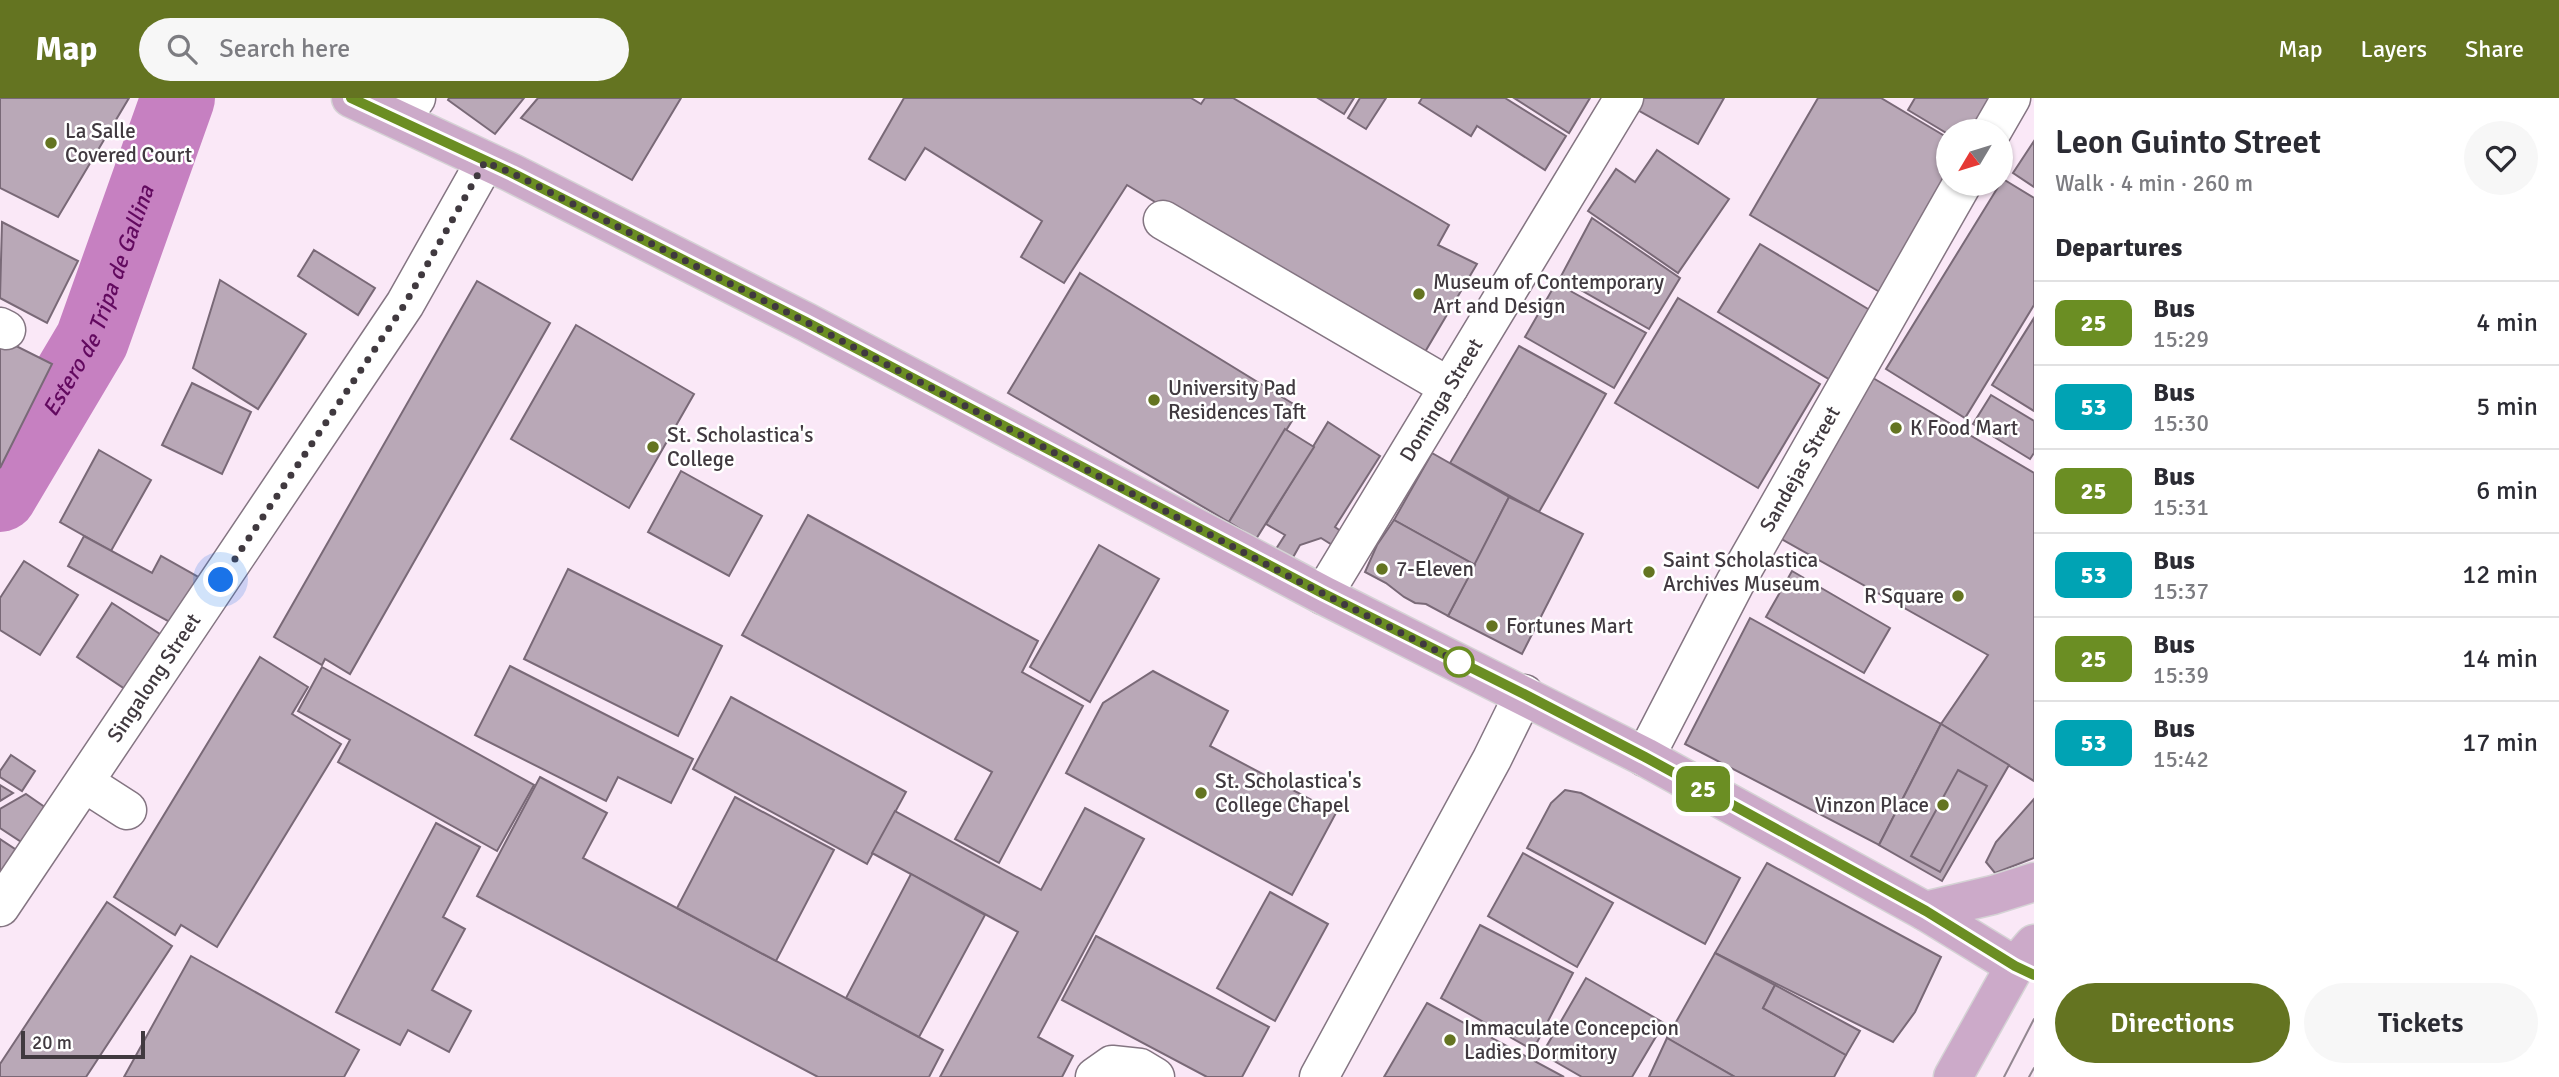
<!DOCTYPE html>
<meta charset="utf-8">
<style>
:root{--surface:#fff;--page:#f7f7f7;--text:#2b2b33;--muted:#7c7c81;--line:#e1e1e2;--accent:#647421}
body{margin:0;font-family:Signika,sans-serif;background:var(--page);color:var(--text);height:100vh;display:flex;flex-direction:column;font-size:26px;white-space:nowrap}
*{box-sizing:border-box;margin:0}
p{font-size:23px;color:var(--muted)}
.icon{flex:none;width:38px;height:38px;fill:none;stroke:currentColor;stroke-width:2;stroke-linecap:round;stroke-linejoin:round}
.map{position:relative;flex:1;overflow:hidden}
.details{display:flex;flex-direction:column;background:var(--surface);width:525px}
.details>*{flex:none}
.badge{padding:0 14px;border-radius:10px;font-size:24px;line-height:46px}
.needle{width:46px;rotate:232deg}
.controls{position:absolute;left:1936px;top:21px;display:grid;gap:14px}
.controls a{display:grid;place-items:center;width:77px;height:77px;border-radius:50%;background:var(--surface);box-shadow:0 2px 5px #0004;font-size:35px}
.scale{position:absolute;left:21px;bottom:18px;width:124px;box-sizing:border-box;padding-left:7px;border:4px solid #40393f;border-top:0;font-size:19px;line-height:24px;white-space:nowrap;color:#40393f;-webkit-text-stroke:5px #fff;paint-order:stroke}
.you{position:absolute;width:35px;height:35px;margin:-18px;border:5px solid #fff;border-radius:50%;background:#1a73e8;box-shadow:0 0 0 10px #1a73e833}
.map>.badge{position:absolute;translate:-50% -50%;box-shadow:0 0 0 4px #fff}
h2{padding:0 21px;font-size:26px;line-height:63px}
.round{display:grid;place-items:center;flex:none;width:74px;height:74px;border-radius:37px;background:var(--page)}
.headline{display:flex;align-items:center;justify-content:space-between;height:119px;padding:0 21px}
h1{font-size:33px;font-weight:600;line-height:52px}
.action{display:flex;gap:14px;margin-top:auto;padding:14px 21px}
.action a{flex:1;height:80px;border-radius:42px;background:var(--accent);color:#fff;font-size:28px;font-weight:600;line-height:80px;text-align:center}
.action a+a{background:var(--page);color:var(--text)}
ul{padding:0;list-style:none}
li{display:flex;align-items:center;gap:21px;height:84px;padding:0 21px;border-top:2px solid var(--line)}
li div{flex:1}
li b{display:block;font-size:26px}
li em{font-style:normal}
li .badge{min-width:77px;font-weight:700;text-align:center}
header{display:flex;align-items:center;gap:42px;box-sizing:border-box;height:98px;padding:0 35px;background:var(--accent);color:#fff}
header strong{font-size:33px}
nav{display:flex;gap:38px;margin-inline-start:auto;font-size:24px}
.search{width:490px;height:63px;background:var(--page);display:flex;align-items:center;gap:18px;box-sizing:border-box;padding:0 24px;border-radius:38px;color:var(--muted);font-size:26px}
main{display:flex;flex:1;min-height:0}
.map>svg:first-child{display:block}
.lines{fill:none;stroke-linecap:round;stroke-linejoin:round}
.river{stroke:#c680c1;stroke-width:74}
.building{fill:#b9a8b7;stroke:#796977;stroke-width:2}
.minor-casing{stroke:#847582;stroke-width:41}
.major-casing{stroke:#d5d3d5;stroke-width:41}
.minor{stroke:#fff;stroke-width:38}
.major{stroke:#ccaac9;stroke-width:38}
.tram{stroke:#938791;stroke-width:2}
.line-casing{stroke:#fff;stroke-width:16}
.line{stroke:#6b8e23;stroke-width:10}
.walk{stroke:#40393f;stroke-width:7;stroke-dasharray:0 12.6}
.poi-dot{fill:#647421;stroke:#fff;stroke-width:2.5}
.stop-dot{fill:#fff;stroke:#6b8e23;stroke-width:3.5}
.labels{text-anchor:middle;stroke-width:5;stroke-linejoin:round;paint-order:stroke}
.poi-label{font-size:21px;fill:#40393f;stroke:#fff;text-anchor:start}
.street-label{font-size:21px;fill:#40393f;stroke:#fff}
.water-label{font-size:23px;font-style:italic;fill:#62095f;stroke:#fff}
</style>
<header>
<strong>Map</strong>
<div class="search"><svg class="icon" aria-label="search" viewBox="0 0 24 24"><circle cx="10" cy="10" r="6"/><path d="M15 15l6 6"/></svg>Search here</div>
<nav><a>Map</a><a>Layers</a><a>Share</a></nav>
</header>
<main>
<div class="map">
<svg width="2034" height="979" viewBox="0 0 2034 979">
<rect width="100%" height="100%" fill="#fae8f7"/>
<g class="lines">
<path class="river" id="s1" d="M0 397 92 242 178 0"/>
</g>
<g class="building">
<polygon points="0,0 129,0 58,119 0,90"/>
<polygon points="449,0 524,0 495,36 448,2"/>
<polygon points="538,0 681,0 632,82 521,20"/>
<polygon points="904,0 1191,0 1201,6 1205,0 1233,0 1449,127 1438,147 1477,166 1419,264 1127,87 1064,185 1021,159 1042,123 925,50 905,82 869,61"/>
<polygon points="1318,0 1354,0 1344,16"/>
<polygon points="1360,0 1386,0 1366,31 1348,20"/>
<polygon points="1422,0 1505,0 1566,38 1545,72 1477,28 1471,38 1419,5"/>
<polygon points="1514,0 1590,0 1569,35"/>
<polygon points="1642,0 1724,0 1698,46 1636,11"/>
<polygon points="1818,0 1881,0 1948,40 1948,85 1883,196 1750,117"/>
<polygon points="1915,0 1990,0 1973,33 1948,33 1948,36 1908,12"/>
<polygon points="2034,43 2034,89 2013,75"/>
<polygon points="1657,52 1729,101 1678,175 1588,113 1616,71 1635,84"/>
<polygon points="2003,81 2034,100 2034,207 1965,320 1886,271"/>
<polygon points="1592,120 1680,180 1649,231 1560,180"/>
<polygon points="2,124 78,163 47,225 0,200"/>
<polygon points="1760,146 1873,214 1832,283 1718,214"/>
<polygon points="314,152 375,190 358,217 298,178"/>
<polygon points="1080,175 1300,310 1229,424 1008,295"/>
<polygon points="220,182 306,236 258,311 193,270"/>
<polygon points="477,183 550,225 350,576 325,561 322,567 274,539"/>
<polygon points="1556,185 1646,235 1614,290 1525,239"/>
<polygon points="1678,200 1820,286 1758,390 1615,305"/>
<polygon points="2034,220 2034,313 1992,287"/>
<polygon points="576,227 694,296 629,410 511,341"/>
<polygon points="0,240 52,266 0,370"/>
<polygon points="1519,248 1606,296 1539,414 1450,365"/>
<polygon points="1873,280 2034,375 2034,683 1941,626 1988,557 1776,438"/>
<polygon points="192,285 251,314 222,376 162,347"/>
<polygon points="1991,297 2034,323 2034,355 2030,361 1973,326"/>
<polygon points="1328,324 1380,358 1335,429 1342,434 1334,448 1321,440 1300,447 1292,461 1276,451 1285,437 1266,426"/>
<polygon points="1285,331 1314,349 1256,441 1229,424"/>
<polygon points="99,352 151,382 111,453 60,424"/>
<polygon points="1432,355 1509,399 1475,467 1394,422"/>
<polygon points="681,373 762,418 729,478 648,434"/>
<polygon points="1509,399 1583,436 1522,556 1448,518"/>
<polygon points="808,417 1038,543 1022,574 1083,608 999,765 955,741 992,674 742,537"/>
<polygon points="1394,422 1475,467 1448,518 1426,506 1415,505 1404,499 1386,485 1365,474 1377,447"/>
<polygon points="84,438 152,475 161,458 200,480 175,527 68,468"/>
<polygon points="1099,447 1159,481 1090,604 1030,569"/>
<polygon points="24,463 78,497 40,557 0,532 0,500"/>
<polygon points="568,471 722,548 678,638 524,561"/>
<polygon points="1792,473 1890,530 1864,575 1766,519"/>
<polygon points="112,505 163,538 128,593 77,559"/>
<polygon points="1750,520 1941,626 1879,747 1685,646"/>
<polygon points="260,559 308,589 292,616 341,646 217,849 181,827 175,837 114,799"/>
<polygon points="510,568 693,661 671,705 618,679 606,703 475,637"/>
<polygon points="322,569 534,687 497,753 338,664 350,642 298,613"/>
<polygon points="1153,573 1228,613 1210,648 1336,715 1292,797 1066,675 1103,605"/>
<polygon points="731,599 906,694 867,766 693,671"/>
<polygon points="1941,626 2009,667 1942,783 1879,747"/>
<polygon points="11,657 35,673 22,693 0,679 0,673"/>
<polygon points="1958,672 1987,688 1940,774 1911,758"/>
<polygon points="540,679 607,715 583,760 943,952 929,979 818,979 477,798"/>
<polygon points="0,687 13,695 0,703"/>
<polygon points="1565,692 1581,695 1740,780 1705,846 1527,750 1551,705"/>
<polygon points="26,696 49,712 26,747 0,730 0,711"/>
<polygon points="735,699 834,752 776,863 677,810"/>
<polygon points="2034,701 2034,760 1995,775 1986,764 1996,744"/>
<polygon points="1085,710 1144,741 1038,939 1073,958 1062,979 940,979 1018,834 872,755 895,713 1041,792"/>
<polygon points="436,725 480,749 443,819 465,831 432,892 471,913 449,954 408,932 400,947 336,914"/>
<polygon points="0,741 21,755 0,778"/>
<polygon points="1523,755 1613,805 1577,869 1488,818"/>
<polygon points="1767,765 1941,859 1915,914 1893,944 1715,855"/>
<polygon points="911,776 985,817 919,939 846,900"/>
<polygon points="1270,794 1328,826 1275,923 1217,890"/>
<polygon points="107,804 172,848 86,979 0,979 0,966"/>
<polygon points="1480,827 1573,875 1533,952 1441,900"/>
<polygon points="1096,838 1269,929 1242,979 1207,979 1062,902"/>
<polygon points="1715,855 1775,887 1763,910 1846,957 1834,979 1735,979 1667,940"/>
<polygon points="191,858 359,952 344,979 124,979"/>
<polygon points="1586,880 1664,925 1632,979 1582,979 1542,956"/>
<polygon points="1775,887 1860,933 1846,957 1763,910"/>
<polygon points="1427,905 1564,979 1384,979"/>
<polygon points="1667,940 1735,979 1649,979"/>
</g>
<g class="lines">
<defs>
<g id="minor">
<polyline points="400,22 416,0"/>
<polyline points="1992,33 2011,0"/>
<polyline points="1163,122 1449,289"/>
<polyline points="0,229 6,232"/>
<path id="s2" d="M1323 497 1624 0"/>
<path id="s3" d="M1645 659 1735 485 1962 86"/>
<polyline points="85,685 127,712"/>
<path id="s4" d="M0 809 405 206 485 64"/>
<polyline points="1095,979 1112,967 1140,970 1155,979"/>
<polyline points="1319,979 1492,661 1524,596"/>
</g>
<g id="major">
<polyline points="351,0 512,75 806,224 1323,497 1645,659 1925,813 2015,868"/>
<polyline points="1925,813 1993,797 2034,784"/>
<polyline points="1953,979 2015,868 2034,846"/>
</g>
</defs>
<use href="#minor" class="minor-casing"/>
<use href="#major" class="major-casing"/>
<use href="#minor" class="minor"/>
<use href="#major" class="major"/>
<g class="tram">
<polyline points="2004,979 2034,921"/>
<polyline points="2029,979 2034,970"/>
</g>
</g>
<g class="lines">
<defs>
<polyline id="line" points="351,0 512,75 806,224 1324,496 1524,596 1645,659 1926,813 2015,868 2034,877"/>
</defs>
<use href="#line" class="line-casing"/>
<use href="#line" class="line"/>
<polyline class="walk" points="221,482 405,206 485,64 512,75 806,224 1300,484 1459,564"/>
</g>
<g class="poi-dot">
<circle cx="51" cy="45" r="7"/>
<circle cx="1419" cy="196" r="7"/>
<circle cx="1154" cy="302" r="7"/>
<circle cx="1896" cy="330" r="7"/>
<circle cx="653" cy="349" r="7"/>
<circle cx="1382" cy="471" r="7"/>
<circle cx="1649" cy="474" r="7"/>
<circle cx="1958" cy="498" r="7"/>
<circle cx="1492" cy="528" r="7"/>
<circle cx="1201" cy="695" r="7"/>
<circle cx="1943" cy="707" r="7"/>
<circle cx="1450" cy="942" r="7"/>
</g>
<circle class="stop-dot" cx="1459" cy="564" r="14"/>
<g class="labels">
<g class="poi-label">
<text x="65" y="40">La Salle<tspan x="65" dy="24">Covered Court</tspan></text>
<text x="1433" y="191">Museum of Contemporary<tspan x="1433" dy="24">Art and Design</tspan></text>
<text x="1168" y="297">University Pad<tspan x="1168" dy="24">Residences Taft</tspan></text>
<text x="1910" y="337">K Food Mart</text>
<text x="667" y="344">St. Scholastica's<tspan x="667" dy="24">College</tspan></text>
<text x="1663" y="469">Saint Scholastica<tspan x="1663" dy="24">Archives Museum</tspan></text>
<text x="1396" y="478">7-Eleven</text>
<text x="1944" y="505" text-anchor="end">R Square</text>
<text x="1506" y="535">Fortunes Mart</text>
<text x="1215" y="690">St. Scholastica's<tspan x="1215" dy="24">College Chapel</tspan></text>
<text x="1929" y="714" text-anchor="end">Vinzon Place</text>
<text x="1464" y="937">Immaculate Concepcion<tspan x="1464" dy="24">Ladies Dormitory</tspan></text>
</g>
<g class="street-label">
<text dy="7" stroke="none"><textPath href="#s2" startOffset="228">Dominga Street</textPath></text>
<text dy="7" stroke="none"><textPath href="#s3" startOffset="327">Sandejas Street</textPath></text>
<text dy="7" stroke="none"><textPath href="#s4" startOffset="276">Singalong Street</textPath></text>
</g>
<g class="water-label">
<text dy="8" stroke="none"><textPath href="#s1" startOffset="219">Estero de Tripa de Gallina</textPath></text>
</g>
</g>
</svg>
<div class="controls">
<a><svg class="needle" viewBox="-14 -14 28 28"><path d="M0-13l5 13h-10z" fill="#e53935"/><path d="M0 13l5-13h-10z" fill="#7c7c81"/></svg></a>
</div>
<div class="scale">20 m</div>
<div class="you" style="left:221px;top:482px"></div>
<b class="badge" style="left:1703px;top:691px;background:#6b8e23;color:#fff">25</b>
</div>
<section class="details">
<div class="headline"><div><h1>Leon Guinto Street</h1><p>Walk · 4 min · 260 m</p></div><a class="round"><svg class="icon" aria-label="heart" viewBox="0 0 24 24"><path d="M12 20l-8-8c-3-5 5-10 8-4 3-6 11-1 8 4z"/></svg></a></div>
<h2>Departures</h2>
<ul>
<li><span class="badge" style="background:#6b8e23;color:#fff">25</span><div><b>Bus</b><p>15:29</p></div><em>4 min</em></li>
<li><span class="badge" style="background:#00a3b4;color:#fff">53</span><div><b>Bus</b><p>15:30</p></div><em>5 min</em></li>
<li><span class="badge" style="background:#6b8e23;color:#fff">25</span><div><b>Bus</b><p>15:31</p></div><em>6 min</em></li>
<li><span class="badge" style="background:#00a3b4;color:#fff">53</span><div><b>Bus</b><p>15:37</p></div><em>12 min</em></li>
<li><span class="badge" style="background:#6b8e23;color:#fff">25</span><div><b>Bus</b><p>15:39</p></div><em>14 min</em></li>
<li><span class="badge" style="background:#00a3b4;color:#fff">53</span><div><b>Bus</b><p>15:42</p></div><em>17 min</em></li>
</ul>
<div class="action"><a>Directions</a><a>Tickets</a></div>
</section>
</main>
